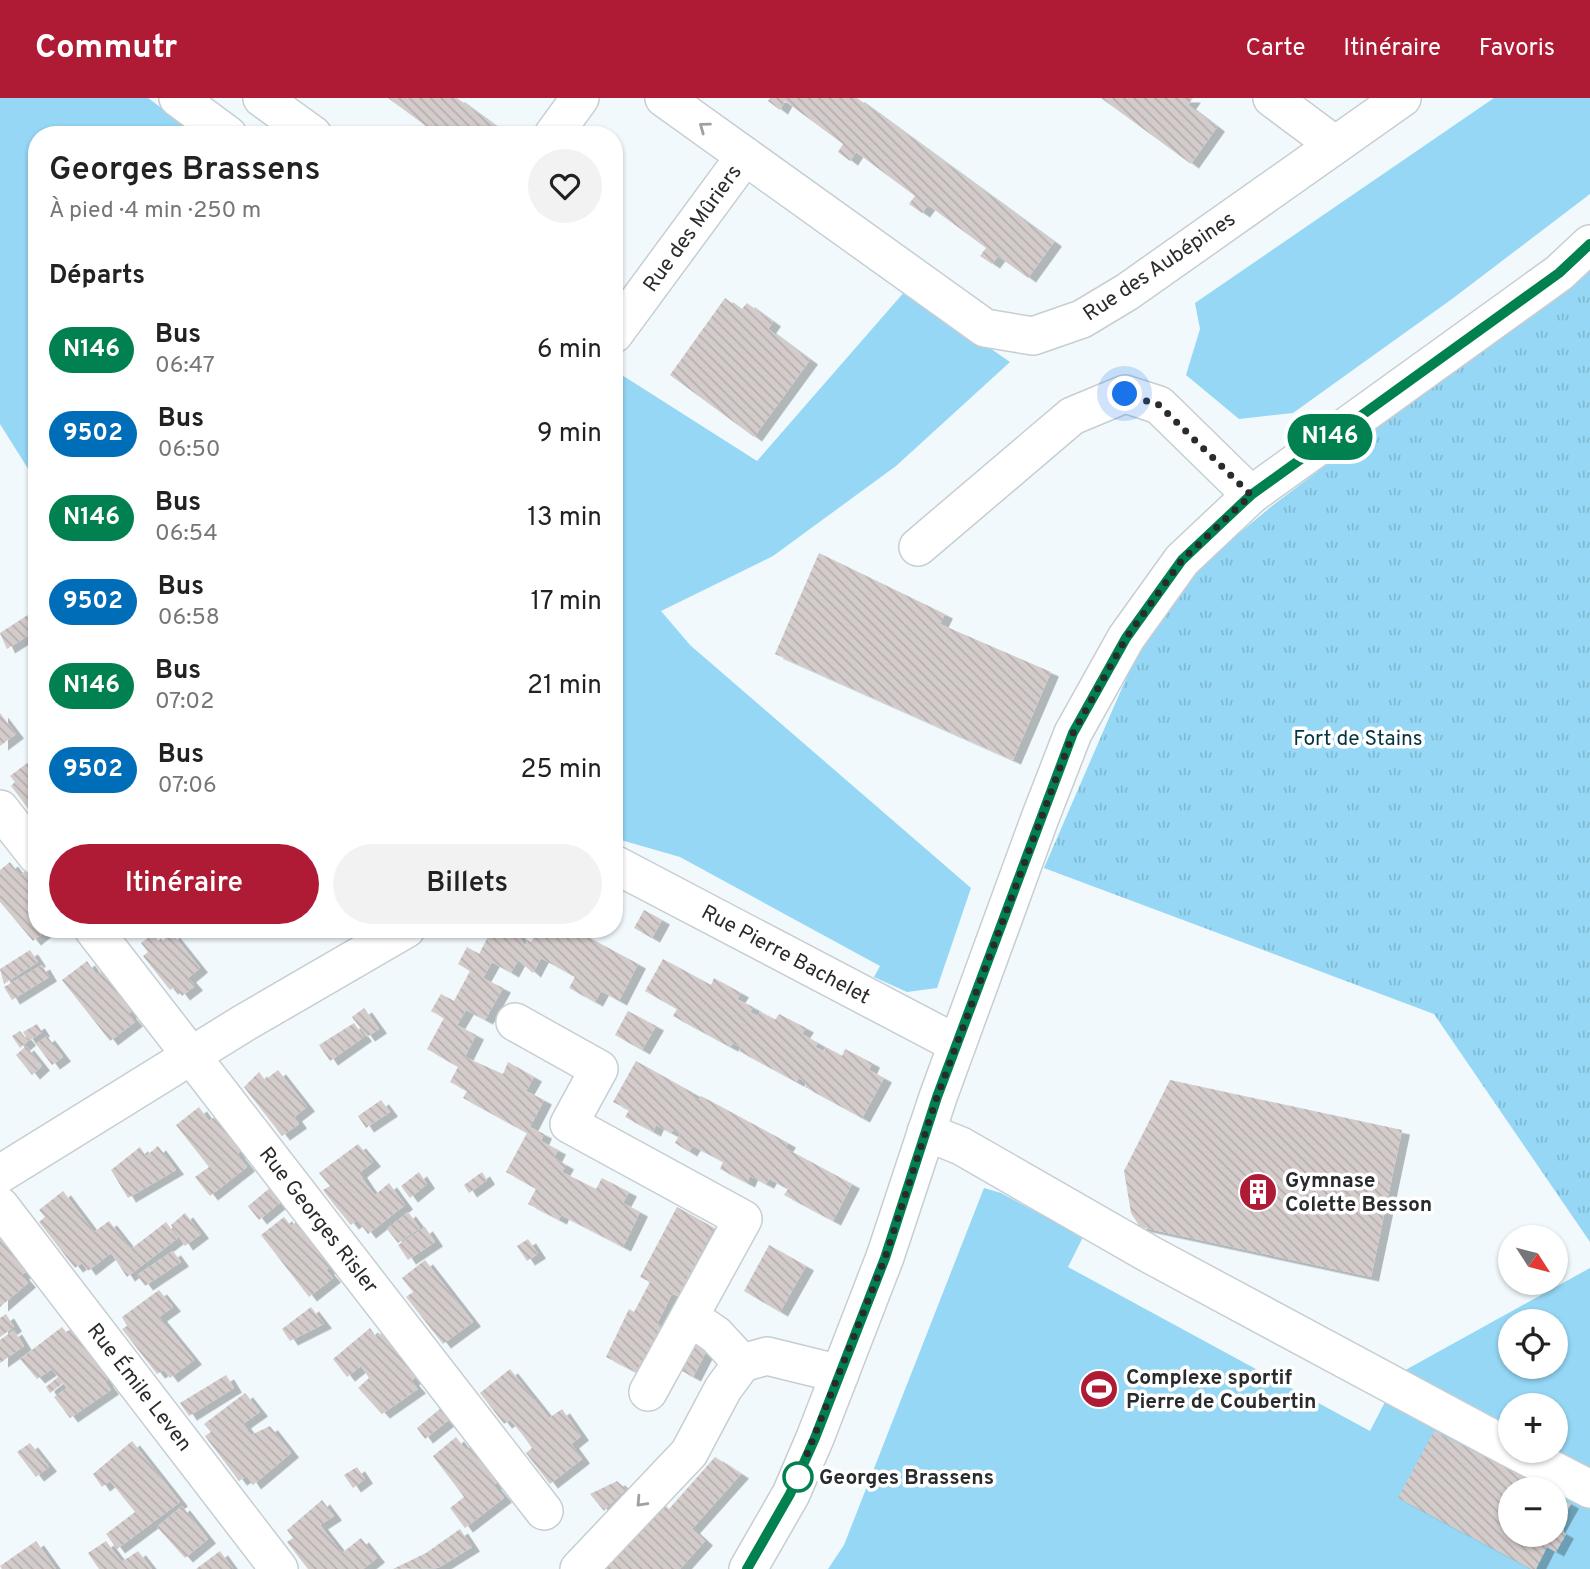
<!DOCTYPE html>
<html lang="fr">
<meta charset="utf-8">
<style>
:root{--surface:#fff;--page:#f2f2f2;--text:#222;--muted:#767676;--accent:#af1b35}
body{margin:0;font-family:Overpass,sans-serif;background:var(--page);color:var(--text);height:100vh;display:flex;flex-direction:column;font-size:26px;white-space:nowrap}
*{box-sizing:border-box;margin:0}
p{font-size:23px;color:var(--muted)}
.icon{flex:none;width:38px;height:38px;fill:none;stroke:currentColor;stroke-width:2;stroke-linecap:round;stroke-linejoin:round}
.map{position:relative;flex:1;overflow:hidden}
.sheet{position:absolute;left:28px;top:28px;width:595px;height:812px;display:flex;flex-direction:column;background:var(--surface);border-radius:28px;box-shadow:0 2px 5px #0004}
.sheet>*{flex:none}
.badge{padding:0 14px;border-radius:23px;font-size:24px;line-height:46px}
.needle{width:46px;rotate:126deg}
.fabs{position:absolute;left:1498px;top:1127px;display:grid;gap:14px}
.fabs a{display:grid;place-items:center;width:70px;height:70px;border-radius:50%;background:var(--surface);box-shadow:0 2px 5px #0004;font-size:35px}
.you{position:absolute;width:35px;height:35px;margin:-18px;border:5px solid #fff;border-radius:50%;background:#1a73e8;box-shadow:0 0 0 10px #1a73e833}
.map>.badge{position:absolute;translate:-50% -50%;box-shadow:0 0 0 4px #fff}
h2{padding:0 21px;font-size:26px;line-height:63px}
.round{display:grid;place-items:center;flex:none;width:74px;height:74px;border-radius:37px;background:var(--page)}
.summary{display:flex;align-items:center;justify-content:space-between;height:119px;padding:0 21px}
h1{font-size:33px;font-weight:600;line-height:52px}
.button{display:flex;gap:14px;margin-top:auto;padding:14px 21px}
.button a{flex:1;height:80px;border-radius:42px;background:var(--accent);color:#fff;font-size:28px;font-weight:600;line-height:80px;text-align:center}
.button a+a{background:var(--page);color:var(--text)}
ul{padding:0;list-style:none}
li{display:flex;align-items:center;gap:21px;height:84px;padding:0 21px}
li div{flex:1}
li b{display:block;font-size:26px}
li em{font-style:normal}
li .badge{min-width:77px;font-weight:700;text-align:center}
header{display:flex;align-items:center;gap:42px;box-sizing:border-box;height:98px;padding:0 35px;background:var(--accent);color:#fff}
header strong{font-size:33px}
nav{display:flex;gap:38px;margin-inline-start:auto;font-size:24px}
.map>svg:first-child{display:block}
.grass{fill:#95d7f4;fill-rule:evenodd}
.park{fill:url(#park-tufts)}
.building{fill:url(#building-back-hatch);filter:url(#shadow)}
.lines{fill:none;stroke-linecap:round;stroke-linejoin:round}
.minor-casing{stroke:#c7ced2;stroke-width:40}
.minor{stroke:#fff;stroke-width:37}
.oneway{stroke:#9fa0a0}
.line-casing{stroke:#fff;stroke-width:16}
.line{stroke:#00814f;stroke-width:10}
.walk{stroke:#292b2d;stroke-width:7;stroke-dasharray:0 12.6}
.stop-dot{fill:#fff;stroke:#00814f;stroke-width:3.5}
.labels{text-anchor:middle;stroke-width:7;stroke-linejoin:round;paint-order:stroke}
.street-label{font-size:21px;fill:#292b2d;stroke:#fff}
.park-label{font-size:21px;fill:#033444;stroke:#fff}
.poi-label{font-size:21px;font-weight:bold;fill:#292b2d;stroke:#fff;text-anchor:start}
.stop-label{font-size:21px;font-weight:bold;fill:#292b2d;stroke:#fff;text-anchor:start}
</style>
<header>
<strong>Commutr</strong>
<nav><a>Carte</a><a>Itinéraire</a><a>Favoris</a></nav>
</header>
<div class="map">
<svg width="1590" height="1471" viewBox="0 0 1590 1471">
<defs>
<pattern id="park-tufts" width="24" height="20" patternUnits="userSpaceOnUse" patternTransform="scale(1.75)"><rect width="24" height="20" fill="#95d7f4"/><path d="M3 7l-1-3M5 7V3M7 7l1-3M15 17l-1-3M17 17v-4M19 17l1-3" fill="none" stroke="#80b9d2"/></pattern>
<pattern id="building-back-hatch" width="6" height="6" patternUnits="userSpaceOnUse" patternTransform="scale(1.75)"><rect width="6" height="6" fill="#d4cccb"/><path d="M-1 5l2 2M0 0l6 6M5-1l2 2" fill="none" stroke="#b6afaf"/></pattern>
<filter id="shadow"><feDropShadow dx="8" dy="4.5" stdDeviation="0" flood-color="#0004"/></filter>
</defs>
<rect width="100%" height="100%" fill="#f1f9fc"/>
<g class="grass">
<polygon points="0,0 148,0 198,37 37,37 37,385 0,326"/>
<polygon points="1494,0 1590,0 1590,96 1452,201 1293,315 1239,321 1186,277 1200,231 1195,205"/>
<polygon points="906,192 1010,264 896,368 773,458 661,513 690,547 971,790 937,890 907,894 874,879 880,868 680,759 614,740 614,272 757,363"/>
<path d="M984 1090 1001 1095 1083 1139 1068 1169 1370 1333 1400 1275 1590 1170V1471H828L844 1447ZM1510 1223H1556V1269H1510ZM1510 1307H1556V1353H1510ZM1510 1391H1556V1437H1510Z"/>
</g>
<polygon class="park" points="1590,168 1590,1144 1434,916 1044,770 1161,500 1272,408"/>
<g class="building">
<polygon points="388,0 457,0 498,30 494,37 438,37"/>
<polygon points="770,0 857,0 1054,144 1028,180 998,158 992,166 980,158 986,150 928,107 922,115 909,106 915,98 856,54 850,63 838,54 843,46 785,3 780,12 768,3"/>
<polygon points="1101,0 1193,0 1188,7 1217,29 1191,66"/>
<polygon points="725,200 741,212 747,205 773,224 768,231 810,262 754,339 670,277"/>
<polygon points="819,455 945,516 940,526 1051,574 1013,662 775,556"/>
<polygon points="37,511 37,532 7,551 0,535"/>
<polygon points="0,615 16,636 0,648"/>
<polygon points="34,660 37,663 37,722 11,688 15,684 10,678"/>
<polygon points="10,764 20,777 26,773 37,787 37,831 48,831 33,843 0,804 0,772"/>
<polygon points="644,812 662,822 652,840 634,830"/>
<polygon points="492,831 509,831 518,836 525,848 527,842 531,844 539,831 573,831 638,866 619,903 601,893 595,904 569,890 575,879 541,860 533,875 518,862 511,875 492,864 483,880 503,890 485,922 466,912 457,927 476,937 465,959 503,976 508,964 534,979 526,993 544,1002 530,1029 544,1036 541,1043 558,1052 554,1060 566,1067 562,1074 596,1091 602,1080 629,1094 623,1105 640,1114 623,1149 561,1117 559,1122 528,1106 536,1091 506,1074 527,1035 463,1000 467,993 450,984 458,969 427,951 444,920 431,913 441,896 454,903 470,873 458,866 467,849 479,856"/>
<polygon points="172,835 200,870 188,880 195,888 182,898 175,889 170,892 143,858 148,854 141,845 153,836 160,845"/>
<polygon points="30,852 38,864 4,886 0,871"/>
<polygon points="663,861 711,887 714,880 741,895 737,901 753,909 750,914 758,918 760,913 775,922 779,916 806,930 802,936 818,945 815,949 824,953 826,949 842,958 845,951 872,965 869,972 884,980 862,1020 805,989 806,985 802,982 799,980 796,984 739,953 741,949 736,947 733,945 730,949 673,918 677,911 645,893"/>
<polygon points="87,863 97,877 103,872 134,912 128,916 135,924 110,943 62,882"/>
<polygon points="42,867 49,879 12,902 4,889"/>
<polygon points="364,910 379,931 367,939 352,919"/>
<polygon points="628,913 656,928 642,952 615,937"/>
<polygon points="354,925 364,939 330,963 319,947"/>
<polygon points="37,926 42,934 29,943 23,934"/>
<polygon points="20,933 28,943 20,950 12,938"/>
<polygon points="47,938 63,959 52,967 36,946"/>
<polygon points="26,948 42,968 32,977 16,957"/>
<polygon points="636,963 693,995 692,998 699,1002 701,998 788,1045 785,1050 852,1086 833,1123 784,1097 788,1091 769,1081 766,1086 750,1078 747,1085 720,1071 723,1064 710,1057 693,1048 689,1054 675,1045 680,1036 677,1034 673,1032 671,1035 656,1027 653,1034 625,1019 629,1012 613,1004"/>
<polygon points="278,972 307,1009 294,1019 299,1026 282,1038 244,989 259,974 265,982"/>
<polygon points="1170,982 1402,1032 1371,1179 1140,1129 1131,1115 1124,1073"/>
<polygon points="381,1002 390,1014 366,1030 358,1018"/>
<polygon points="199,1009 209,1023 216,1018 242,1052 237,1056 247,1069 210,1098 195,1079 209,1069 176,1027"/>
<polygon points="358,1046 373,1064 359,1075 367,1087 375,1097 389,1085 405,1107 368,1136 357,1122 351,1127 336,1109 323,1092 330,1088 319,1075"/>
<polygon points="158,1048 176,1072 128,1100 111,1072 140,1049 146,1058"/>
<polygon points="419,1074 427,1086 410,1100 401,1088"/>
<polygon points="482,1074 487,1082 469,1095 464,1087"/>
<polygon points="271,1089 282,1103 259,1122 248,1108"/>
<polygon points="63,1093 94,1134 109,1123 131,1151 166,1124 178,1140 127,1179 111,1155 88,1173 82,1165 75,1170 39,1124 45,1119 39,1112"/>
<polygon points="677,1109 714,1130 678,1198 672,1196 657,1226 667,1231 643,1278 606,1259 629,1211 634,1214 650,1184 640,1179"/>
<polygon points="408,1114 420,1130 398,1145 387,1131"/>
<polygon points="185,1115 201,1136 185,1148 171,1127"/>
<polygon points="284,1119 291,1128 298,1123 332,1168 326,1172 333,1180 309,1199 261,1137"/>
<polygon points="425,1129 435,1144 408,1162 398,1147"/>
<polygon points="0,1140 26,1174 21,1177 28,1185 0,1209"/>
<polygon points="528,1141 538,1156 527,1163 517,1148"/>
<polygon points="769,1147 806,1168 780,1214 744,1193"/>
<polygon points="173,1153 181,1164 145,1188 137,1177"/>
<polygon points="425,1162 473,1224 443,1246 406,1199 413,1194 402,1180"/>
<polygon points="159,1192 173,1209 159,1219 194,1262 170,1280 164,1272 157,1276 122,1231 127,1228 122,1219"/>
<polygon points="311,1209 324,1226 290,1243 282,1231"/>
<polygon points="6,1216 14,1229 0,1239 0,1220"/>
<polygon points="62,1229 66,1234 71,1231 105,1274 109,1280 105,1284 111,1292 70,1320 54,1299 67,1290 63,1285 50,1295 46,1289 58,1279 52,1271 37,1281 20,1261"/>
<polygon points="370,1230 376,1239 383,1234 417,1278 411,1283 418,1291 382,1316 358,1290 369,1280 361,1268 347,1279 333,1261"/>
<polygon points="14,1232 24,1248 0,1265 0,1242"/>
<polygon points="695,1243 708,1250 693,1279 680,1272"/>
<polygon points="510,1271 549,1320 562,1311 581,1338 571,1346 582,1361 550,1386 526,1355 532,1350 522,1336 510,1322 504,1326 480,1295"/>
<polygon points="226,1277 234,1290 189,1318 180,1305"/>
<polygon points="245,1295 260,1314 243,1326 251,1337 270,1328 291,1355 253,1387 247,1378 239,1383 205,1338 211,1334 204,1326"/>
<polygon points="441,1310 450,1321 425,1341 417,1330"/>
<polygon points="1434,1333 1481,1357 1486,1347 1531,1372 1525,1382 1543,1391 1510,1391 1510,1437 1556,1437 1556,1398 1571,1406 1557,1431 1566,1436 1556,1454 1547,1449 1536,1471 1531,1471 1398,1400"/>
<polygon points="456,1339 466,1352 471,1348 498,1384 493,1387 504,1400 465,1430 450,1410 464,1399 433,1358"/>
<polygon points="132,1343 180,1404 117,1451 106,1436 135,1414 110,1383 102,1389 93,1376"/>
<polygon points="30,1345 49,1369 36,1379 17,1354"/>
<polygon points="715,1359 741,1376 692,1431 705,1443 680,1471 607,1471 605,1469 663,1405 669,1411"/>
<polygon points="357,1369 365,1381 353,1390 344,1377"/>
<polygon points="617,1383 626,1391 604,1413 590,1396"/>
<polygon points="322,1402 334,1418 320,1427 342,1455 361,1440 377,1460 363,1471 308,1471 287,1444 293,1440 287,1432"/>
<polygon points="182,1408 208,1441 185,1460 157,1429"/>
<polygon points="460,1431 472,1449 438,1470 393,1471 426,1455"/>
<polygon points="36,1443 56,1471 2,1471 0,1468"/>
<polygon points="106,1443 115,1455 128,1471 99,1471 88,1455"/>
<polygon points="138,1453 152,1471 129,1471 123,1463"/>
<polygon points="220,1453 233,1471 196,1471"/>
</g>
<g class="lines">
<defs>
<g id="minor">
<polyline points="178,0 228,37"/>
<polyline points="262,0 313,37"/>
<polyline points="664,0 985,230 1033,238 1082,221 1127,194 1402,0"/>
<polyline points="1272,0 1335,47"/>
<polyline points="553,37 580,0"/>
<polyline points="614,236 745,58"/>
<polyline points="918,449 1072,318 1125,296 1159,307 1251,397"/>
<polyline points="0,711 37,758"/>
<polyline points="614,766 957,946"/>
<polyline points="93,831 544,1413"/>
<polyline points="515,924 599,971 569,1026 743,1121 648,1294"/>
<polyline points="926,1034 961,1048 1151,1157 1510,1350"/>
<polyline points="0,1076 244,925 406,831"/>
<polyline points="0,1108 279,1471"/>
<polyline points="690,1219 716,1237 742,1265"/>
<polyline points="1516,1353 1590,1391"/>
<polyline points="579,1471 689,1355 723,1291 742,1265 767,1258 840,1276"/>
<polyline points="748,1471 791,1396 815,1340 885,1159 938,999 1040,720 1073,635 1126,540 1182,462 1251,397 1559,175 1590,146"/>
</g>
</defs>
<use href="#minor" class="minor-casing"/>
<use href="#minor" class="minor"/>
</g>
<defs><path id="oneway-chevron" d="M-2-3.5L2.5 0L-2 3.5" fill="none" stroke-width="1.6" stroke-linecap="round" stroke-linejoin="round" transform="scale(1.75)"/></defs>
<g class="oneway">
<use href="#oneway-chevron" transform="translate(704 29) rotate(-144)"/>
<use href="#oneway-chevron" transform="translate(641 1404) rotate(133)"/>
</g>
<g class="lines">
<defs>
<polyline id="line" points="747,1471 790,1396 815,1340 885,1160 937,999 1073,635 1126,540 1182,462 1251,397 1559,175 1590,146"/>
</defs>
<use href="#line" class="line-casing"/>
<use href="#line" class="line"/>
<polyline class="walk" points="798,1379 885,1160 937,999 1073,635 1126,540 1182,462 1251,397 1159,307 1125,296"/>
</g>
<defs>
<symbol id="building-disc" viewBox="-11 -11 22 22"><circle r="9.5" fill="#af1b35" stroke="#fff"/><path d="M-4-6H4V6H1V3H-1V6H-4ZM-2.5-4.3h1.7v1.8h-1.7ZM.8-4.3h1.7v1.8H.8ZM-2.5-1h1.7V.8h-1.7ZM.8-1h1.7V.8H.8Z" fill="#fff"/></symbol>
<symbol id="stadium-disc" viewBox="-11 -11 22 22"><circle r="9.5" fill="#af1b35" stroke="#fff"/><path d="M0-5a6.5 5 0 1 0 0 10a6.5 5 0 1 0 0-10ZM-3.5-1.8h7v3.6h-7Z" fill="#fff"/></symbol>
</defs>
<g fill-rule="evenodd">
<use href="#building-disc" x="1236" y="1072" width="44" height="44"/>
<use href="#stadium-disc" x="1077" y="1269" width="44" height="44"/>
</g>
<circle class="stop-dot" cx="798" cy="1379" r="14"/>
<g class="labels">
<g class="street-label">
<text transform="translate(692 130) rotate(-54)" y="7">Rue des Mûriers</text>
<text transform="translate(1159 168) rotate(-34)" y="7">Rue des Aubépines</text>
<text transform="translate(786 856) rotate(28)" y="7">Rue Pierre Bachelet</text>
<text transform="translate(319 1122) rotate(52)" y="7">Rue Georges Risler</text>
<text transform="translate(140 1289) rotate(52)" y="7">Rue Émile Leven</text>
</g>
<g class="park-label">
<text x="1358" y="647">Fort de Stains</text>
</g>
<g class="poi-label">
<text x="1285" y="1089">Gymnase<tspan x="1285" dy="24">Colette Besson</tspan></text>
<text x="1126" y="1286">Complexe sportif<tspan x="1126" dy="24">Pierre de Coubertin</tspan></text>
</g>
<g class="stop-label">
<text x="819" y="1386">Georges Brassens</text>
</g>
</g>
</svg>
<div class="fabs">
<a><svg class="needle" viewBox="-14 -14 28 28"><path d="M0-13l5 13h-10z" fill="#e53935"/><path d="M0 13l5-13h-10z" fill="#767676"/></svg></a>
<a><svg class="icon" aria-label="locate" viewBox="0 0 24 24"><circle cx="12" cy="12" r="6"/><path d="M12 2v4M12 18v4M2 12h4M18 12h4"/></svg></a>
<a>+</a>
<a>−</a>
</div>
<div class="you" style="left:1125px;top:296px"></div>
<b class="badge" style="left:1330px;top:339px;background:#00814f;color:#fff">N146</b>
<section class="sheet">
<div class="summary"><div><h1>Georges Brassens</h1><p>À pied · 4 min · 250 m</p></div><a class="round"><svg class="icon" aria-label="heart" viewBox="0 0 24 24"><path d="M12 20l-8-8c-3-5 5-10 8-4 3-6 11-1 8 4z"/></svg></a></div>
<h2>Départs</h2>
<ul>
<li><span class="badge" style="background:#00814f;color:#fff">N146</span><div><b>Bus</b><p>06:47</p></div><em>6 min</em></li>
<li><span class="badge" style="background:#006db8;color:#fff">9502</span><div><b>Bus</b><p>06:50</p></div><em>9 min</em></li>
<li><span class="badge" style="background:#00814f;color:#fff">N146</span><div><b>Bus</b><p>06:54</p></div><em>13 min</em></li>
<li><span class="badge" style="background:#006db8;color:#fff">9502</span><div><b>Bus</b><p>06:58</p></div><em>17 min</em></li>
<li><span class="badge" style="background:#00814f;color:#fff">N146</span><div><b>Bus</b><p>07:02</p></div><em>21 min</em></li>
<li><span class="badge" style="background:#006db8;color:#fff">9502</span><div><b>Bus</b><p>07:06</p></div><em>25 min</em></li>
</ul>
<div class="button"><a>Itinéraire</a><a>Billets</a></div>
</section>
</div>
